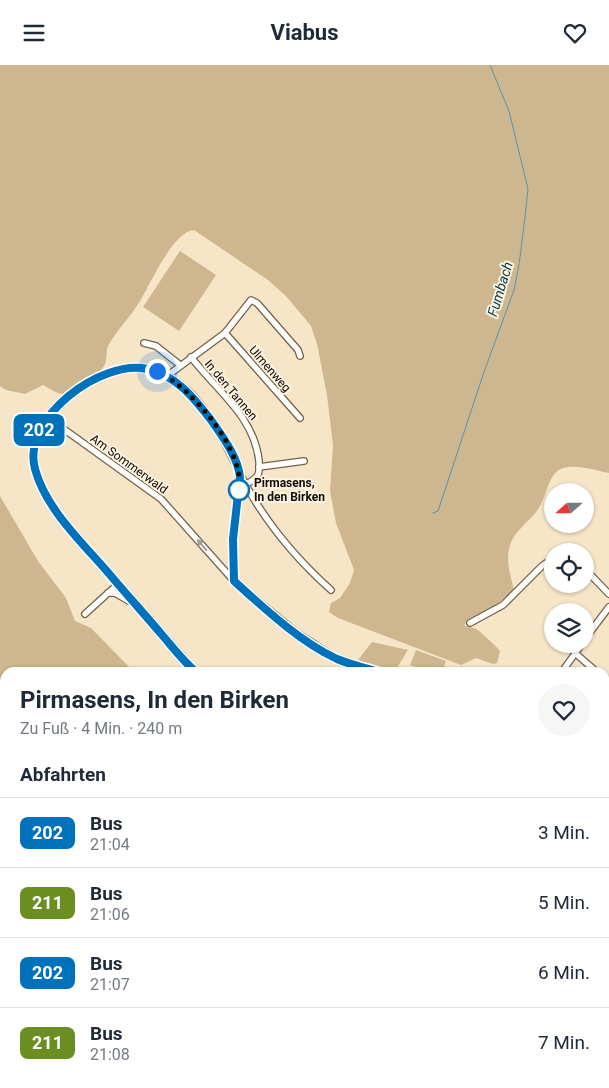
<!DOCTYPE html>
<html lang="de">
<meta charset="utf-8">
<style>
:root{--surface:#fff;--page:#f6f6f7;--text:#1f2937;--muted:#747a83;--line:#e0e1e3}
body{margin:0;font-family:Roboto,sans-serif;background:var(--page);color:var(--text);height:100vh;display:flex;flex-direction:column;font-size:19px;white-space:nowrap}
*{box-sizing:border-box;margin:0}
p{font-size:16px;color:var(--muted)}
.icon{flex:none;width:28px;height:28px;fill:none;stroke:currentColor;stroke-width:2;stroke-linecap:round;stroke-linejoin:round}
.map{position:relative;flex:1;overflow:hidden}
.side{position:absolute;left:0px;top:602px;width:610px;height:421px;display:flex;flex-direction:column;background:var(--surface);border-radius:15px 15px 0 0;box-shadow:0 1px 4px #0004}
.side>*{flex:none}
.badge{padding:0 10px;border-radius:8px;font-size:18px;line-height:32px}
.needle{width:32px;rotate:249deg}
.tools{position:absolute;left:544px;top:418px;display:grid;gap:10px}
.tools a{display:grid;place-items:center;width:50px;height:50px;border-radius:50%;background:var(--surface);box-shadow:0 1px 4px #0004;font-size:25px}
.you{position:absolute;width:25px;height:25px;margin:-12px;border:4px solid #fff;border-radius:50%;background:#1a73e8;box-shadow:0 0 0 8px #1a73e833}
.map>.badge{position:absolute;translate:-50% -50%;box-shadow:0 0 0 2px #fff}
h2{padding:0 20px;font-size:19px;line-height:45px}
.round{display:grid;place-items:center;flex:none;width:52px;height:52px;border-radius:26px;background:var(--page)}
.headline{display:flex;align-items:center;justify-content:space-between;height:85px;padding:0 20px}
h1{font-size:24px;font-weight:700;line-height:38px}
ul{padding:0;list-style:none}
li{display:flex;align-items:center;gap:15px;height:70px;padding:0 20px;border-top:1px solid var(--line)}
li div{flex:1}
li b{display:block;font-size:19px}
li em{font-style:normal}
li .badge{min-width:55px;font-weight:700;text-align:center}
header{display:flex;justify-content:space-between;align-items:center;height:65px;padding:0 20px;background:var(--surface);font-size:22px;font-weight:700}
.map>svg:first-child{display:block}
.green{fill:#ceb78e}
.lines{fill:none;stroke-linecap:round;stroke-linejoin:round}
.stream{stroke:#5794af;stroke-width:1}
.minor-casing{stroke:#726348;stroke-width:8}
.minor{stroke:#fff;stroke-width:5.5}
.oneway{fill:#9f9d9a}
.line-casing{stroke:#fff;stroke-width:11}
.line{stroke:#0072bc;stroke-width:8}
.walk{stroke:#100a03;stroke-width:5;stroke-dasharray:0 9}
.stop-dot{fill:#fff;stroke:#0072bc;stroke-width:2.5}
.labels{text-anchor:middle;stroke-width:4;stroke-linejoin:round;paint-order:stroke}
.street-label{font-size:12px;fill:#100a03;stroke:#fdf3e1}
.stop-label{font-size:12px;font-weight:bold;fill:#100a03;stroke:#fdf3e1;text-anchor:start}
.water-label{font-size:14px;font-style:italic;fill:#094054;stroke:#fdf3e1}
</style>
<header><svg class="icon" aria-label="menu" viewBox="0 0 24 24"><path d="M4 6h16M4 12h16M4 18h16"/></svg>Viabus<svg class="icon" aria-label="heart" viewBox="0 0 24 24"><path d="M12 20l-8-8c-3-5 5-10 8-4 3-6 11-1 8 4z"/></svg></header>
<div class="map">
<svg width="609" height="1023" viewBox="0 0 609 1023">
<rect width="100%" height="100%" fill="#f6e5c7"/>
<g class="green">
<path d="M0 0H609V408C595 405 577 399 563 403 549 407 547 429 540 441 532 456 513 465 509 484 506 497 511 512 514 525L495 541 469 554 464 560C469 564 471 561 476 564 479 565 499 584 500 586L497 598 493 599 476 593 461 600 338 553 329 547 331 538 340 533 350 518 354 505 336 458 330 426 333 380 327 330 317 279 311 261 286 231 268 215 194 165C173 166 150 220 140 236 131 251 118 264 109 279 105 286 108 295 104 301 100 308 71 329 64 329 57 329 49 323 43 320L25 329 6 325 0 321Z"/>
<polygon points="180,186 216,210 179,266 143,242"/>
<polygon points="0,431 38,496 66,533 75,556 91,563 134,607 5,608 5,1019 605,1019 605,984 609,989 609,1023 0,1023"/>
<polygon points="372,577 408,585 395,606 358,595"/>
<polygon points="416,585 446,596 442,607 428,607 410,600"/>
</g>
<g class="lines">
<polyline class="stream" points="433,448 438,446 484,307 514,225 519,200 525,152 528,124 509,46 490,0"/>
<defs>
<g id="minor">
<polyline points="225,268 300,353"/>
<polyline points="144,278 156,281 180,300"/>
<path d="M191 292C217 326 254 351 259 396 260 409 259 413 246 419"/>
<polyline points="167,311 225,268 251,235 257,238 298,285 300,291"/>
<polyline points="47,352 161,434 234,516 296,567 336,593 382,608"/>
<polyline points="259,402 304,396"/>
<polyline points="585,504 609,529"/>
<polyline points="234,516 233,474 239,409"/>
<polyline points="108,528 115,528 129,536"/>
<polyline points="85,549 118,519"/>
<polyline points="470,558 503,540 542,501 552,494"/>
<polyline points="585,574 609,542"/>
<polyline points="575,588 598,608"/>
<path d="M197 608 71 464C55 444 36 421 33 395 28 348 106 294 149 304 210 319 227 393 257 439 278 472 303 500 331 525"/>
<polyline points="561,608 582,579"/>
<polyline points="605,613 609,617"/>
<polyline points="605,705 609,708"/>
<polyline points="605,812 609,817"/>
<polyline points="605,937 609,942"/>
</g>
</defs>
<use href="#minor" class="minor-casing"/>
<use href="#minor" class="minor"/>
</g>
<defs><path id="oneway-solid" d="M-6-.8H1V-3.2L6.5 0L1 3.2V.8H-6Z" transform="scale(1.25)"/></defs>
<use class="oneway" href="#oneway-solid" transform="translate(202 480) rotate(-130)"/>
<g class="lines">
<defs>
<path id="line" d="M197 608C184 597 174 584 163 571 146 551 128 531 111 511 84 479 46 445 35 404 21 353 101 294 147 304 176 310 194 333 211 355 222 371 238 392 240 412L233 474 234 516C265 544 299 576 337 594 351 600 367 603 382 608"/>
</defs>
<use href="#line" class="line-casing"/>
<use href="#line" class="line"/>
<path class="walk" d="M157 306C191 321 246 387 239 425"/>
</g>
<circle class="stop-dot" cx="239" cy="425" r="10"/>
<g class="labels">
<g class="street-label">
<text transform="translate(270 304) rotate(49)" y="4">Ulmenweg</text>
<text transform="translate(231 325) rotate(50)" y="4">In den Tannen</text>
<text transform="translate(129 399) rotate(36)" y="4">Am Sommerwald</text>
</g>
<g class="stop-label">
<text x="254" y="422">Pirmasens,<tspan x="254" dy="14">In den Birken</tspan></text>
</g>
<g class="water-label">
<text transform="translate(500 224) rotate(-73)" y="5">Fumbach</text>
</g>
</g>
</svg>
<div class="tools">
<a><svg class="needle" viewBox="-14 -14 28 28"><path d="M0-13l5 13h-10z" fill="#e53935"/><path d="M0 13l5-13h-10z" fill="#747a83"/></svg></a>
<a><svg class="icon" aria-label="locate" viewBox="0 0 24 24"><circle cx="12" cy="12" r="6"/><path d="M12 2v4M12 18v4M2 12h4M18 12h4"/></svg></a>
<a><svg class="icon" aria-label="layers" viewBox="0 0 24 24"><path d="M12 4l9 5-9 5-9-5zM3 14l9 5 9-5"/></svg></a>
</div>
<div class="you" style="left:157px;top:306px"></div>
<b class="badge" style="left:39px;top:365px;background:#0072bc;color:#fff">202</b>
<section class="side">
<div class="headline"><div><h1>Pirmasens, In den Birken</h1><p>Zu Fuß · 4 Min. · 240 m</p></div><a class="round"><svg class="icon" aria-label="heart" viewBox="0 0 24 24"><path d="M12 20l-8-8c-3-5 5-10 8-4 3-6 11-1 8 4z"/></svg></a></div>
<h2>Abfahrten</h2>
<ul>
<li><span class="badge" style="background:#0072bc;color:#fff">202</span><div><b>Bus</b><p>21:04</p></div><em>3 Min.</em></li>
<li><span class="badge" style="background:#6b8e23;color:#fff">211</span><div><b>Bus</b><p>21:06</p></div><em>5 Min.</em></li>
<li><span class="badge" style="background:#0072bc;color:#fff">202</span><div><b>Bus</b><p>21:07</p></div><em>6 Min.</em></li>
<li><span class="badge" style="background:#6b8e23;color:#fff">211</span><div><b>Bus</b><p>21:08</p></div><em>7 Min.</em></li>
</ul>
</section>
</div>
